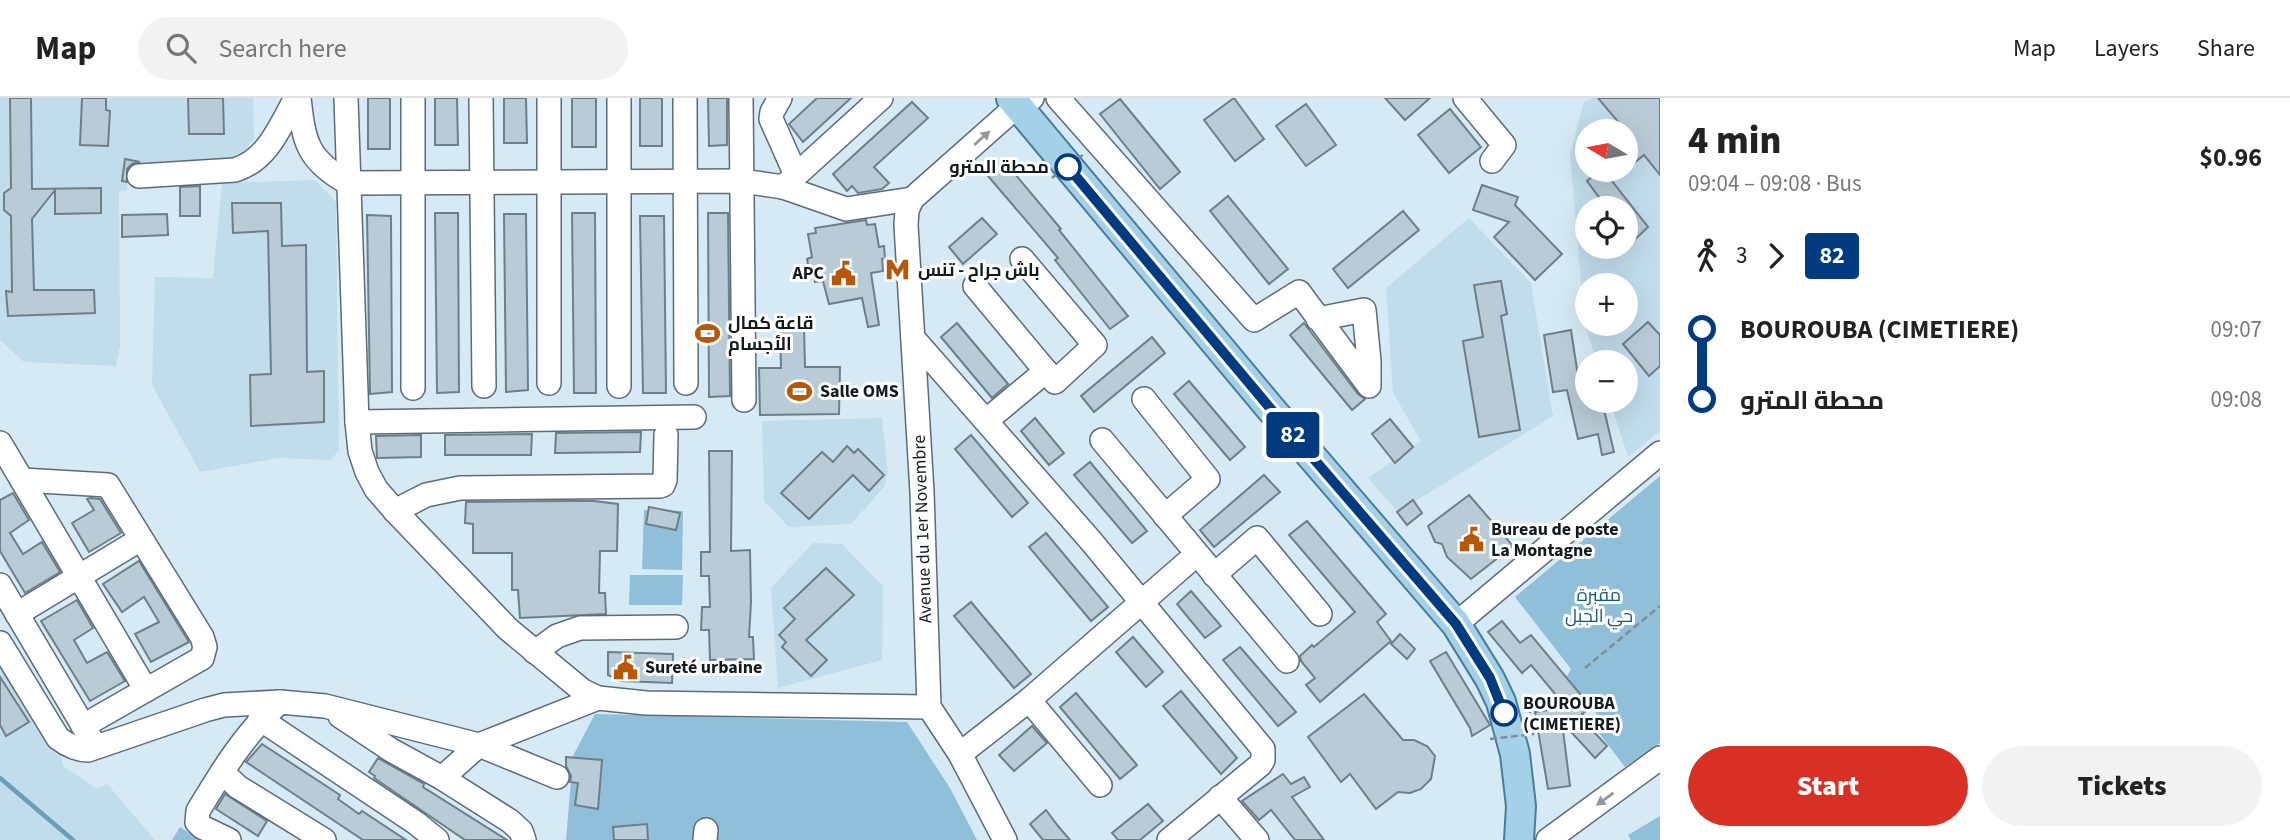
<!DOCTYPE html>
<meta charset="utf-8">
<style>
:root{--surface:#fff;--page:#f2f2f2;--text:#222;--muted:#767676;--line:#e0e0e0;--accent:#d93025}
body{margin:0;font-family:"Source Sans 3",Cairo,sans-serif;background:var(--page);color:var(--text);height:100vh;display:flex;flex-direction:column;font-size:26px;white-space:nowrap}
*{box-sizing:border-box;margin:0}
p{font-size:23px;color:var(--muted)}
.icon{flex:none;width:38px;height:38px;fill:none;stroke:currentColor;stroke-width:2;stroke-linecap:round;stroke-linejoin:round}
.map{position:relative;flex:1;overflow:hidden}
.side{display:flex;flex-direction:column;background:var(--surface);width:630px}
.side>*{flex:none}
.badge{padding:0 14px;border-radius:5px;font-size:24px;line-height:46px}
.needle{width:46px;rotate:280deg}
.fabs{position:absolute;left:1575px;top:21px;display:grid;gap:14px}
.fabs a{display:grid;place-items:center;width:63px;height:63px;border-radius:50%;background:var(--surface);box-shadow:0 7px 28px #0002;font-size:35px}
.map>.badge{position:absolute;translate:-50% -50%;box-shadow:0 0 0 4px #fff}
.legs{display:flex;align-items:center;gap:10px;height:77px;padding:0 28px;font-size:23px}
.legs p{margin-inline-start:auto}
.summary{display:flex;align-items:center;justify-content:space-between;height:119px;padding:0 28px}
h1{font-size:38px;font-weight:800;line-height:52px}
.primary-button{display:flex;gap:14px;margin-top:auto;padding:14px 28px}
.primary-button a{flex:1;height:80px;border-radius:42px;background:var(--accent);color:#fff;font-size:28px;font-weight:800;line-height:80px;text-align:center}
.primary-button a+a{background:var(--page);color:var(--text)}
ul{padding:0 28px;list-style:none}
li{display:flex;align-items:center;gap:24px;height:70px;font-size:26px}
li i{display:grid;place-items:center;width:10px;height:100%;margin:0 9px;background:currentColor}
li i::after{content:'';width:18px;height:18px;margin:-9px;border:5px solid;border-radius:50%;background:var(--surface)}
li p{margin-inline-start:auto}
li:first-child i{background:linear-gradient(#0000 50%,currentColor 0)}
li:last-child i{background:linear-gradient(currentColor 50%,#0000 0)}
header{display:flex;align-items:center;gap:42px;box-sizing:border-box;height:98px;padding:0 35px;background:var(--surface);border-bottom:2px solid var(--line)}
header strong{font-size:33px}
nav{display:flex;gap:38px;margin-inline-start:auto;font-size:24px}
.search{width:490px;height:63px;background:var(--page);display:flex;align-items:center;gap:18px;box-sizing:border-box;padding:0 24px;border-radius:38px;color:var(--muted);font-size:26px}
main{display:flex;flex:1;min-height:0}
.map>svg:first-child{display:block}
.built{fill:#c1dceb;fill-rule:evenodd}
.green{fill:#90c0d9}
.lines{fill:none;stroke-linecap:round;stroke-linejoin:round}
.stream{stroke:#699eba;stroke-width:4.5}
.building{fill:#b8cbd6;stroke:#6d7f89;stroke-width:2}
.minor-casing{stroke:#5b6c76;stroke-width:26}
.major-casing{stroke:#4a7d96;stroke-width:32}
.path{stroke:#7f8d95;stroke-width:2.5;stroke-dasharray:7 3.5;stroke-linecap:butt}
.minor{stroke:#fff;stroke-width:23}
.major{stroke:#a4d1e7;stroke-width:28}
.path-bridge{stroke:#7f8d95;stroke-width:2.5;stroke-dasharray:7 3.5;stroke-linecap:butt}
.oneway{fill:#95989a}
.line-1-casing{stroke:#fff;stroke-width:16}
.line-1{stroke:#003b80;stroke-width:10}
.stop-1-dot{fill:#fff;stroke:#003b80;stroke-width:3.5}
.labels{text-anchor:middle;stroke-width:6;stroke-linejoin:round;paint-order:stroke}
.stop-label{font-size:18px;font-weight:bold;fill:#131a1e;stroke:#fff;text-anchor:end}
.poi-label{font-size:18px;font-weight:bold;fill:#131a1e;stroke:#fff;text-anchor:start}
.street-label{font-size:18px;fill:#131a1e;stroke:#fff}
.park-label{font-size:18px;fill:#135875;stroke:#fff}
</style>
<header>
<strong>Map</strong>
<div class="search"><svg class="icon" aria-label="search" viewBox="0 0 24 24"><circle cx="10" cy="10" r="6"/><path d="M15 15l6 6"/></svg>Search here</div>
<nav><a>Map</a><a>Layers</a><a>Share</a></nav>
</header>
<main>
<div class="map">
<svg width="1660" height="742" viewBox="0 0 1660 742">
<rect width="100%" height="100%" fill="#d6eaf5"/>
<g class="built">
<polygon points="0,0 253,0 254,40 235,65 128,68 127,92 119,94 120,248 116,268 24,264 0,242"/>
<path d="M1592 0H1660V333L1628 359 1610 303H1626V264H1597L1585 228 1570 56 1584 4ZM1587 33H1626V72H1587ZM1587 110H1626V149H1587ZM1587 187H1626V226H1587Z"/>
<polygon points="315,82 336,104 339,352 331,362 278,360 200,374 152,287 155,179 213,180 222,85"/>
<polygon points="1469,120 1531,185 1553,318 1398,414 1368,380 1421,343 1393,295 1386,190"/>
<polygon points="882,320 888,374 884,389 851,426 789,429 764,403 762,323"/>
<polygon points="813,445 842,446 883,488 882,562 778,590 771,490"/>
<polygon points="0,558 61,655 63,668 97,691 107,686 155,742 0,742"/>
</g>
<g class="green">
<polygon points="1660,378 1660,645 1625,669 1589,622 1597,616 1566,580 1571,571 1515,499"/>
<polygon points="644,412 683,413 682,472 642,471"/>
<polygon points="630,477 683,477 682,507 629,507"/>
<polygon points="595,616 907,624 950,690 977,742 566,742 573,658"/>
<polygon points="1660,718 1660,742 1631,742 1628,737"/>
<polygon points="180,729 201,742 172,742"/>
</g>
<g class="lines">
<polyline class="stream" points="0,680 73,742"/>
</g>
<g class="building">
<polygon points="10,0 31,0 32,91 101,90 101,115 55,116 55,92 32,121 34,192 94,192 95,215 8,218 6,193 12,194 11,118 4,112 4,95 11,90"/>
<polygon points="82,0 106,0 106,12 110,13 108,48 80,47"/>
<polygon points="188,0 223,0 224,36 189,36"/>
<rect x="368" y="0" width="22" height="51"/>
<polygon points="435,0 457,0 458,47 435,47"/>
<polygon points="504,0 526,0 527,45 504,45"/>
<rect x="572" y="0" width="24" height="49"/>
<rect x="640" y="0" width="22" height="48"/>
<polygon points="708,0 727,0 727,47 709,48"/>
<polygon points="817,0 851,0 803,44 789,26"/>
<polygon points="1234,0 1264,41 1235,63 1204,22"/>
<polygon points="1385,0 1430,0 1405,22"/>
<polygon points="1598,0 1660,0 1660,77 1644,57 1612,83 1648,129 1626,150 1626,110 1607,110 1587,83 1600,72 1626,72 1626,33"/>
<polygon points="1120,1 1180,74 1160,91 1100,16"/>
<polygon points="912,4 928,20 874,69 889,85 882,91 858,95 852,88 847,93 833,76"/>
<polygon points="1306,6 1336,47 1306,68 1276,28"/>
<polygon points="1450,11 1481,49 1449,75 1418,37"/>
<polygon points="125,61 140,64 132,66 127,71 127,84 122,83"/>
<polygon points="1004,63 1061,131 1059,132 1128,218 1110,231 1055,162 1058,160 988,78"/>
<polygon points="1482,87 1518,99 1515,107 1562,156 1535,182 1494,139 1509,124 1473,112"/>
<polygon points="200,88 200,118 180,118 180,89"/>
<polygon points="1228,98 1288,171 1269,186 1210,113"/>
<polygon points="232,105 281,105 282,148 306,147 307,274 324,273 324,324 251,328 250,277 271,276 268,133 233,135"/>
<polygon points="1403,113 1419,132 1348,190 1333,171"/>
<polygon points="435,115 458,115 459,294 437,295"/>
<polygon points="572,115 595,115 596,295 574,295"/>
<polygon points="708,115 728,115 730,298 709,299"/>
<polygon points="167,116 168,137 122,139 122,117"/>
<polygon points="504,116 526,116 528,292 506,294"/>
<polygon points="367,117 391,118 392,294 370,296"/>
<polygon points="640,118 664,118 666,295 643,295"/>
<polygon points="982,120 997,136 963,166 949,149"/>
<polygon points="866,122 867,127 875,126 879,149 884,148 885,160 882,161 883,173 871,175 879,227 868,229 862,200 829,206 823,183 815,184 813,172 809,173 807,161 812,159 808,136 816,135 815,130"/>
<polygon points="1501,183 1507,216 1501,218 1520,332 1479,339 1463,243 1483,239 1474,187"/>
<polygon points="1648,224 1660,237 1660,268 1649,278 1623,246"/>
<polygon points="957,225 1008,286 992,300 941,239"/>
<polygon points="1304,225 1358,296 1365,301 1352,312 1290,237"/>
<polygon points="804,228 805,269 840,269 839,316 760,317 759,270 781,270 780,229"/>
<polygon points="1571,232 1578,278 1587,276 1587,303 1602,303 1614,354 1602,357 1598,336 1578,341 1567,292 1553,294 1544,237"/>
<polygon points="1152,239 1165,255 1094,314 1081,298"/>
<polygon points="1189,283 1245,349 1230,362 1174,296"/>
<polygon points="1035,320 1064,355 1049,367 1021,333"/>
<polygon points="1390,321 1413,349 1395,365 1372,336"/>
<polygon points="641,334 640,354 555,355 556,335"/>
<polygon points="532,336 531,357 445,357 445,337"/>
<polygon points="421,337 421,359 377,360 376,338"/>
<polygon points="971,337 1028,405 1012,419 955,351"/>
<polygon points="847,348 854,355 858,351 884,377 869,393 853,377 809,421 781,395 822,354 833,364"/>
<polygon points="709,353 732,353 731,453 750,452 751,504 749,539 753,539 754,561 710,562 709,532 701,532 702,509 710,509 709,478 701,478 701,454 710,454"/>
<polygon points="1090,364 1147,433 1132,445 1074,377"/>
<polygon points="1264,377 1280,394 1214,449 1200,432"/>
<polygon points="13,395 29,422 10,435 23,456 42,444 60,474 25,495 0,453 0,402"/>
<polygon points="1469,397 1513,448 1471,481 1447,459 1442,446 1435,444 1428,428"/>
<polygon points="90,400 100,401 121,435 89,454 72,425 94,412 87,401"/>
<polygon points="1413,402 1422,415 1407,427 1397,414"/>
<polygon points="568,403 594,403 618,406 617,453 600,453 599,495 605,495 606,516 520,520 518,492 512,492 512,455 473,455 473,426 465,425 466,404"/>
<polygon points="649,409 680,415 676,432 646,426"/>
<polygon points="1307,423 1386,516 1377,524 1391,543 1320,604 1306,587 1315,580 1301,563 1300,558 1312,547 1314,549 1355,514 1289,437"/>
<polygon points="1046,435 1108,509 1091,523 1029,449"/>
<polygon points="139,463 189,544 151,564 135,536 159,524 144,499 122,514 103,486"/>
<polygon points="826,470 854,497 806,542 827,562 811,578 782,549 786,544 779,537 795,521 784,510"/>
<polygon points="1191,493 1221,528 1205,540 1177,506"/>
<polygon points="77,502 93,530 74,542 87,565 107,554 125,583 90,603 41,523"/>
<polygon points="971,504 1031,576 1014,590 954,518"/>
<polygon points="1502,523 1520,545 1531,537 1591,609 1582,616 1595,631 1593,633 1607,648 1595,660 1562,624 1570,688 1548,691 1535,614 1566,609 1531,567 1522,575 1488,534"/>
<polygon points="1400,536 1415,551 1407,561 1391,546"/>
<polygon points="1133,539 1163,574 1146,589 1116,554"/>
<polygon points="1240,549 1296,614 1278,628 1223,562"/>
<polygon points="608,554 673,556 672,585 621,583 608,577"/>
<polygon points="1446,554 1490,627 1472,638 1470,630 1430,563"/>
<polygon points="0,579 29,624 6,638 0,627"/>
<polygon points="1181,593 1237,660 1221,676 1163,608"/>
<polygon points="1076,595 1137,667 1120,681 1060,609"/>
<polygon points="1364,596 1403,642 1414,642 1427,648 1435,658 1431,681 1421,691 1410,695 1398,694 1376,711 1350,676 1341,684 1308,639"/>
<polygon points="1032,628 1047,645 1014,673 999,657"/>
<polygon points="262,646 340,697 338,701 359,716 362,713 406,742 363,742 246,664"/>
<polygon points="566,659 602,662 598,711 575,707 578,685 570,684 571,678 566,668"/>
<polygon points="378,660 424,686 423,689 507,742 465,742 374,680 375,678 369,674"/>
<polygon points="1283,676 1291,686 1304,679 1310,689 1292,699 1324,742 1295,742 1271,712 1259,722 1242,703"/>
<polygon points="225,696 267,723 258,738 216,711"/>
<polygon points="1148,706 1163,723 1140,742 1118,742 1112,735"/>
<polygon points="1046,712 1058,728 1070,742 1043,742 1030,726"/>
<polygon points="647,726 648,742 614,742 613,729"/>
</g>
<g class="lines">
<defs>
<g id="minor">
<path d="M299 0C304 45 307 61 348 85L742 83 783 89 846 111 912 101"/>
<polyline points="346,0 357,324 360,353 367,374 376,391 395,413 508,531 583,593 598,600 646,605 929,609"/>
<polyline points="481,0 484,288"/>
<polyline points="549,0 549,285"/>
<polyline points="619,0 619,288"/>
<polyline points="685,0 686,285"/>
<polyline points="741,0 744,302"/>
<polyline points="780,0 772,14 771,21 796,77"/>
<polyline points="1058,0 1254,222 1299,194 1369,288 1369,263 1364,212 1318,221"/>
<polyline points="1465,0 1504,47 1492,63"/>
<path d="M139 78 235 72C268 62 280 28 296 0"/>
<polyline points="783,89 881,0"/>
<polyline points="975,188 1055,284 1095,247 1022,161"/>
<polyline points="913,240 1091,443 1263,651 1263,662 1260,667 1169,742"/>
<polyline points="413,290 413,0"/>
<polyline points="1144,301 1208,381 1165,418"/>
<polyline points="987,322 1046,273"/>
<polyline points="357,324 694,319"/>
<polyline points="1102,342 1287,563"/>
<polyline points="0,345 146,592"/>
<polyline points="22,382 108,387 202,539 205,549 202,560 83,628"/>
<polyline points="395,413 426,397 460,390 660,388 663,387 665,382 666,337"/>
<polyline points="1214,477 1257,440 1320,516"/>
<polyline points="0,487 91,641"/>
<polyline points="17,516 141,441"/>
<polyline points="1456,526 1660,355"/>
<path d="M0 545 58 640C67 647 76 652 88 652L205 612 224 607 280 604"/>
<polyline points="535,554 557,538 580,530 676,529"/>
<polyline points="1029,602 1100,687"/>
<polyline points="340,618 391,652 442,680 510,723 521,733 524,742"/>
<polyline points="260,621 416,725 437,742"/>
<polyline points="960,656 1029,602 1197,456"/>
<polyline points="222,674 238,689 324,742"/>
<polyline points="442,680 479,647 557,679"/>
<polyline points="1220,699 1257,742"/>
<path d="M229 742 202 729 197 724 198 713C222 673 245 635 280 604L325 608 479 647 598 600"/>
<polyline points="705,742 706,732"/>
<polyline points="1005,742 960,656 929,609 922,394 906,127 907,112 912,101 1017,8 1032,0"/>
<polyline points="1548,742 1660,660"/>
</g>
<polyline id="major" points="1011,0 1270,310 1456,526 1490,581 1501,604 1515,656 1521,708 1519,742"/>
</defs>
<use href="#minor" class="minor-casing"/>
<use href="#major" class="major-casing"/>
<g class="path">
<polyline points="1585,570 1660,508"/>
<polyline points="1529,608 1534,636"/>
</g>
<use href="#minor" class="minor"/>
<use href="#major" class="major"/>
<g class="path-bridge">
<polyline points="1052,80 1084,56"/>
<polyline points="1490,641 1534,636"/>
</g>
</g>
<defs><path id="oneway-solid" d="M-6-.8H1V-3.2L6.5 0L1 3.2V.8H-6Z" transform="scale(1.75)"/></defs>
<g class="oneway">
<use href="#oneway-solid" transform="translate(982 40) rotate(-42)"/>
<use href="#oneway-solid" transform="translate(1605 701) rotate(144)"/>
</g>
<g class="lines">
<defs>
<polyline id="line-1" points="1068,69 1270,310 1456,526 1490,580 1504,615"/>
</defs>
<use href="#line-1" class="line-1-casing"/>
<use href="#line-1" class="line-1"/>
</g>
<defs>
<symbol id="metro-bare" viewBox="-9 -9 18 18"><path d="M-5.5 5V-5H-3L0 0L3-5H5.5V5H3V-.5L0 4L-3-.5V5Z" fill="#b75809" stroke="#fff" stroke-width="2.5" paint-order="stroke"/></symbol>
<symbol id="civic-bare" viewBox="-9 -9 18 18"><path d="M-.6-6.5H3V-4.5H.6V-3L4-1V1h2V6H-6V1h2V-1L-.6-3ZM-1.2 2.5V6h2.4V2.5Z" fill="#b75809" stroke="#fff" stroke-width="2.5" paint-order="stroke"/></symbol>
<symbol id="stadium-bare" viewBox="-9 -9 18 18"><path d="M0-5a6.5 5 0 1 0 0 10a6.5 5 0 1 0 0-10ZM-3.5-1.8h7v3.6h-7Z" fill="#b75809" stroke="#fff" stroke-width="2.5" paint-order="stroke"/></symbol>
</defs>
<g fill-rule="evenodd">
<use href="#metro-bare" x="880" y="154" width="35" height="35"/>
<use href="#civic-bare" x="826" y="158" width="35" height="35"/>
<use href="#stadium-bare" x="690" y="218" width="35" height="35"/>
<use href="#stadium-bare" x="782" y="276" width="35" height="35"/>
<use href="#civic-bare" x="1454" y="424" width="35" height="35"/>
<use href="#civic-bare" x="608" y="552" width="35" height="35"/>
</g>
<g class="stop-1-dot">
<circle cx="1068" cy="69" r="12"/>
<circle cx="1504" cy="615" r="12"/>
</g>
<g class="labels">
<g class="stop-label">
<text x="1049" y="75">محطة المترو</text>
<text x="1523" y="611" text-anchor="start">BOUROUBA<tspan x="1523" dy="21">(CIMETIERE)</tspan></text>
</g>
<g class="poi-label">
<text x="918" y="178">باش جراح - تنس</text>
<text x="824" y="181" text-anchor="end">APC</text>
<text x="728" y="231">قاعة كمال<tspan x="728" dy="21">الأجسام</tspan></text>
<text x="820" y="299">Salle OMS</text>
<text x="1491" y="437">Bureau de poste<tspan x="1491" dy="21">La Montagne</tspan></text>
<text x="645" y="575">Sureté urbaine</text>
</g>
<g class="street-label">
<text transform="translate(922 431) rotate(-92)" y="6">Avenue du 1er Novembre</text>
</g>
<g class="park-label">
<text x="1599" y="503">مقبرة<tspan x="1599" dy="21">حي الجبل</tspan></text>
</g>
</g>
</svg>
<div class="fabs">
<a><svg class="needle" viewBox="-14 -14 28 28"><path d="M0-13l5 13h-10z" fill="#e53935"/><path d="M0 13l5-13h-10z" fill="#767676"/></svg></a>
<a><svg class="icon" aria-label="locate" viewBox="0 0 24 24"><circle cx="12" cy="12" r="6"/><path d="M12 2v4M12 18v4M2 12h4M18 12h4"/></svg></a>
<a>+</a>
<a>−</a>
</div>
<b class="badge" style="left:1293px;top:337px;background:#003b80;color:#fff">82</b>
</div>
<section class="side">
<div class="summary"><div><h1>4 min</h1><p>09:04 – 09:08 · Bus</p></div><b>$0.96</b></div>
<div class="legs"><svg class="icon" aria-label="walk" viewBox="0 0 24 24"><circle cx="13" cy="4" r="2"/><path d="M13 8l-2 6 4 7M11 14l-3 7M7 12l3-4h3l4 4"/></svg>3<svg class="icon" aria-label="forward" viewBox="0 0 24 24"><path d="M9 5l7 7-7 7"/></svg><b class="badge" style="background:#003b80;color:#fff">82</b></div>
<ul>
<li><i style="color:#003b80"></i><b>BOUROUBA (CIMETIERE)</b><p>09:07</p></li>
<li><i style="color:#003b80"></i><b>محطة المترو</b><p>09:08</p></li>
</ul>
<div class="primary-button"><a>Start</a><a>Tickets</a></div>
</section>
</main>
